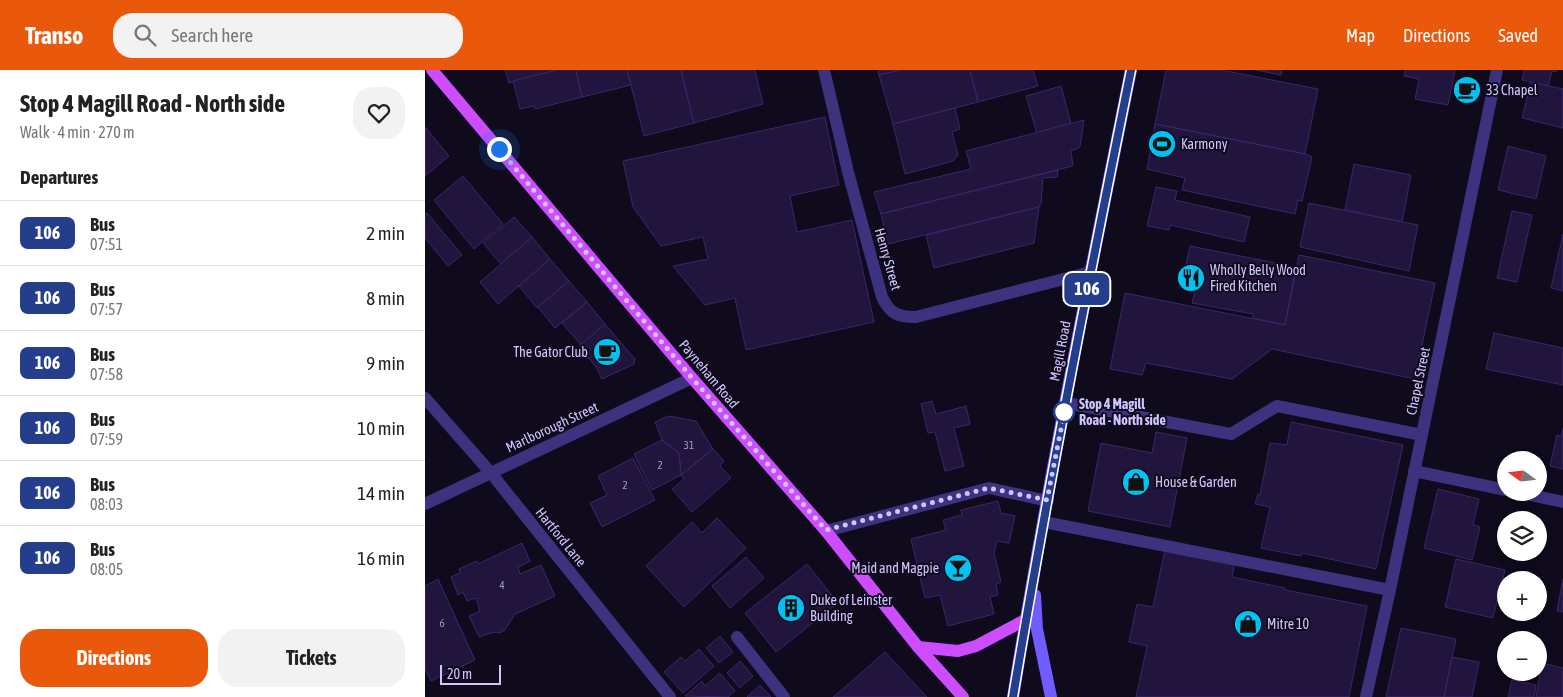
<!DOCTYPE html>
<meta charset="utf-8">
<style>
:root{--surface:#fff;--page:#f2f2f2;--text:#222;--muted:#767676;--line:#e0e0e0;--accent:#ea580c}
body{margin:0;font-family:"Asap Condensed",sans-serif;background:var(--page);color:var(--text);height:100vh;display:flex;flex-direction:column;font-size:19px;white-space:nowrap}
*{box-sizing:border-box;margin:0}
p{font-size:16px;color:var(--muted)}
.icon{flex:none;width:28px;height:28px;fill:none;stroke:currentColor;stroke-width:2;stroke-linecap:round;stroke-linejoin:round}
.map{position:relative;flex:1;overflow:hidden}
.details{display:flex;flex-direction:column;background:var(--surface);width:425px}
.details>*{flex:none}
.badge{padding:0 10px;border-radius:8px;font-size:18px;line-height:32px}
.needle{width:32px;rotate:285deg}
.tools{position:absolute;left:1072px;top:381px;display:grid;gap:10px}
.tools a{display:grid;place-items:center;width:50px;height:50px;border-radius:50%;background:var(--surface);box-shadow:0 2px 8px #0003;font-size:25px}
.scale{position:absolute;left:15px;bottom:12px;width:61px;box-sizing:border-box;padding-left:5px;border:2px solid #d1c5ff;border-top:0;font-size:14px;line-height:18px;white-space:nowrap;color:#d1c5ff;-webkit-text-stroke:4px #0f0a1c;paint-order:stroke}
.you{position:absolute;width:25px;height:25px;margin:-12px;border:4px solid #fff;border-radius:50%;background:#1a73e8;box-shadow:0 0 0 8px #1a73e833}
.map>.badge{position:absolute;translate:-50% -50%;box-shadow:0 0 0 2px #fff}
h2{padding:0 20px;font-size:19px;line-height:45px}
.round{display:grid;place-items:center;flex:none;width:52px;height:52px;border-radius:20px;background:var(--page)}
.head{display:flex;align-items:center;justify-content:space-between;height:85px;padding:0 20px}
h1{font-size:24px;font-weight:700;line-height:38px}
.primary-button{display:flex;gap:10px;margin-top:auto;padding:10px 20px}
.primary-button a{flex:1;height:58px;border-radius:20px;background:var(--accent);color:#fff;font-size:20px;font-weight:700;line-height:58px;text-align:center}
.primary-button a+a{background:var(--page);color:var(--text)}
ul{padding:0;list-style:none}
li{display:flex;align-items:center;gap:15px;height:65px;padding:0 20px;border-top:1px solid var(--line)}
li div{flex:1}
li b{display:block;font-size:19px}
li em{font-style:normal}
li .badge{min-width:55px;font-weight:700;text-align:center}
header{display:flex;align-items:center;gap:30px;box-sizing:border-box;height:70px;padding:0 25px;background:var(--accent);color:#fff}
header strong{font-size:24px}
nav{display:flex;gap:28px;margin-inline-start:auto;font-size:18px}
.search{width:350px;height:45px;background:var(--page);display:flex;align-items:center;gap:12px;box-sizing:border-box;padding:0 18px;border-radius:20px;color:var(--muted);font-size:19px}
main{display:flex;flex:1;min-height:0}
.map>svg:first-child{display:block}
.building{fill:#21153e;stroke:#3a266c}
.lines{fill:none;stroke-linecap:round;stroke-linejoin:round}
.service{stroke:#3c327e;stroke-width:12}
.minor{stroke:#3c327e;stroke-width:12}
.secondary{stroke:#705cff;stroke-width:12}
.primary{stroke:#cd4cff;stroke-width:12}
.line-casing{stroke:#fff;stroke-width:11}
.line{stroke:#243e8c;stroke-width:8}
.walk{stroke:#d1c5ff;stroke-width:5;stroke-dasharray:0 9}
.stop-dot{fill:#fff;stroke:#243e8c;stroke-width:2.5}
.labels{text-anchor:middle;stroke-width:4;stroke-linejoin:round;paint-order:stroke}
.number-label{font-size:11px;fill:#a599cf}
.poi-label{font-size:14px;fill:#d1c5ff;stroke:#0f0a1c;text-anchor:start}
.street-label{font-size:14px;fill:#d1c5ff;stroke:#0f0a1c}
.stop-label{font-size:14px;font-weight:bold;fill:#d1c5ff;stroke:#0f0a1c;text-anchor:start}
</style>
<header>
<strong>Transo</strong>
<div class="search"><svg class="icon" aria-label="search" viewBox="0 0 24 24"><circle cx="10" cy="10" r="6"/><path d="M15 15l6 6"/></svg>Search here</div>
<nav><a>Map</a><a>Directions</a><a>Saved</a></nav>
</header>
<main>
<section class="details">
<div class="head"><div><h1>Stop 4 Magill Road - North side</h1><p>Walk · 4 min · 270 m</p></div><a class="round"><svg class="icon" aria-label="heart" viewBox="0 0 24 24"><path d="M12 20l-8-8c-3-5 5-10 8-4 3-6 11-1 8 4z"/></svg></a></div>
<h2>Departures</h2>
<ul>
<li><span class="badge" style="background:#243e8c;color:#fff">106</span><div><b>Bus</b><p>07:51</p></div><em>2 min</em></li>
<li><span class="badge" style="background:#243e8c;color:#fff">106</span><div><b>Bus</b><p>07:57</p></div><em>8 min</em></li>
<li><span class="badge" style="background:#243e8c;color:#fff">106</span><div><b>Bus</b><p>07:58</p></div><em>9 min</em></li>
<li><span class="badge" style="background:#243e8c;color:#fff">106</span><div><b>Bus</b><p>07:59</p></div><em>10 min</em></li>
<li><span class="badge" style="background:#243e8c;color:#fff">106</span><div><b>Bus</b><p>08:03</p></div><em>14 min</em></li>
<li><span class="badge" style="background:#243e8c;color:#fff">106</span><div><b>Bus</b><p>08:05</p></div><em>16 min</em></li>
</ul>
<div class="primary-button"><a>Directions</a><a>Tickets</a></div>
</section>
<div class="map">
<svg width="1138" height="627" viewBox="0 0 1138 627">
<rect width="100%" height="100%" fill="#0f0a1c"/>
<g class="building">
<polygon points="80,0 132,0 84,13"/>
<polygon points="132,0 151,0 157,27 110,39 109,36 95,39 88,11"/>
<polygon points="151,0 202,0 206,15 157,27"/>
<polygon points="202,0 256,0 269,53 219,66"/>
<polygon points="256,0 330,0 338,34 269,53"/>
<polygon points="453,0 476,0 454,5"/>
<polygon points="476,0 545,0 553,32 468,54 454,5"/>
<polygon points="545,0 608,0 613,16 553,32"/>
<polygon points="741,0 796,0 893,19 880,84 730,54"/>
<polygon points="831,0 857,0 856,5"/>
<polygon points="980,0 1030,0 1023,35 990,29 994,9 979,6"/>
<polygon points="1099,0 1132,0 1131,2 1127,1 1123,16 1097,10"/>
<polygon points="1106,12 1138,19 1138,58 1097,48"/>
<polygon points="636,16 646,54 612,64 601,26"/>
<polygon points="530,38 535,59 527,62 533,85 528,91 480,104 468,54"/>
<polygon points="400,47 414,115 365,126 372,162 427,150 449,252 321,280 310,228 280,235 248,196 283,189 278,167 236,176 208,137 198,91"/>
<polygon points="659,50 655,77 646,81 648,96 456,144 449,122 546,99 541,81"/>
<polygon points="730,54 880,84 887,87 877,131 873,130 870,144 757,120 760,108 722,99"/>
<polygon points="0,57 24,86 0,106"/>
<polygon points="1083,76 1121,86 1111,129 1073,120"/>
<polygon points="929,94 986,105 977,152 920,140"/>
<polygon points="633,100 632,107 618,108 616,133 614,137 463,174 456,144"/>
<polygon points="38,106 78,154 49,179 9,130"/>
<polygon points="731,117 752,121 750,130 825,147 819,172 745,155 744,160 722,156"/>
<polygon points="884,133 993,155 984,201 875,177"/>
<polygon points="614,137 609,173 509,198 501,165"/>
<polygon points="1087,141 1107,145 1092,212 1072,208"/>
<polygon points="2,143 37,185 23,196 0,168 0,144"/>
<polygon points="89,147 107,167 76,194 58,173"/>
<polygon points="1138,164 1138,221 1126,218"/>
<polygon points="107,167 125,189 73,234 55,212"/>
<polygon points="765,176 871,197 860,255 828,248 828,244 767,233 770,221 756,218"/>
<polygon points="874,185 1010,213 990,309 847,279 807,309 721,293 717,305 685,299 700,223 860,255"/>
<polygon points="125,189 144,211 112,238 94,216"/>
<polygon points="144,211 162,232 130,258 113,237"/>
<polygon points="162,232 180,254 156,275 137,253"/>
<polygon points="180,254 210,289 209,294 177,309 171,297 154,276"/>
<polygon points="1069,263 1138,278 1138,315 1061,299"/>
<polygon points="507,331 511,344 541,336 545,354 529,358 539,396 520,401 510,362 503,363 496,334"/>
<polygon points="243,346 271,351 288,379 256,405 254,383 237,370 230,352"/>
<polygon points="866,352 978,375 951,499 877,483 876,486 836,478 845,437 830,434 833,424 835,425 845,373 862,375"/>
<polygon points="1138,359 1138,399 1125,396 1132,365 1136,366"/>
<polygon points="731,362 762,368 745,457 663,441 676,373 727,383"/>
<polygon points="237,370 254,383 256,405 227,420 209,384"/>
<polygon points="288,379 299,391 295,396 306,408 267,442 247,419 259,409 256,405"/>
<polygon points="208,388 230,430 177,457 165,433 182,425 173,406"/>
<polygon points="1013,419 1054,429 1048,455 1055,457 1047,490 999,478"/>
<polygon points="573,431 576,443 590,446 584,473 572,471 569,483 576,512 571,514 573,525 565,527 569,544 523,556 515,525 500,528 486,469 521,460 518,450 537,445 536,440"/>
<polygon points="292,448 321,478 259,537 221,496 267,452 277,463"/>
<polygon points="97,473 105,491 93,497 95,504 116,495 130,526 90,544 80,560 75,563 69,562 54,567 44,546 55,541 51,528 42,531 38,522 33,525 26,507 35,503 34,499 52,491 53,494"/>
<polygon points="740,479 810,492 807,507 860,518 860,520 942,536 924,627 711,627 722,576 704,572 712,534 728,537"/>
<polygon points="321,487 339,508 305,538 287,516"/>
<polygon points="1031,489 1080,500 1068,548 1020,537"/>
<polygon points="382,494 413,533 351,582 320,543"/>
<polygon points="13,509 50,590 6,611 0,599 0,516"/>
<polygon points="1138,509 1138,542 1132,541"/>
<polygon points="976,558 1031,569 1019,627 961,627"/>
<polygon points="295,566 308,582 294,593 281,578"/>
<polygon points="274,579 289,596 258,623 239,602 256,587 260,591"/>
<polygon points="460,582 502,627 408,627 419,618"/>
<polygon points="1027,587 1054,592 1047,627 1019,627"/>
<polygon points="315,591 328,606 315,618 302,603"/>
<polygon points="1117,593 1138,598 1138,627 1111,627"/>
<polygon points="295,603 310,621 303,627 260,626 277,611 280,616"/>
<polygon points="1087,610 1111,615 1109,627 1083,627"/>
<polygon points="335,615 346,627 322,627"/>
</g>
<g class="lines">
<g class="service">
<polyline points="0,328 66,403 245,627"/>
<polyline points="641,333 806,364 852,336 997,365"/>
<polyline points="619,452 965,520"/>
<polyline points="401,461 564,418 623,431"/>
<polyline points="312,567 359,627"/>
</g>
<g class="minor">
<path d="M399 0 423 102 457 227C465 244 473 247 491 247L666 202"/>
<polyline points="989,401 1081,420"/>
<polyline points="1092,422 1138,432"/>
<polyline points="0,434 267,308"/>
<polyline points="941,627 965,520 1072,0"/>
</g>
<g class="secondary">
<polyline points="610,525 612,559 626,627"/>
<path d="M588 627C622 417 664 208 706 0"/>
</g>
<g class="primary">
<polyline points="7,0 267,308 401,461 493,577 538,627"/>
<polyline points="493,577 533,581 551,576 600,550"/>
</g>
</g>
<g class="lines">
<defs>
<path id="line" d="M588 627C623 417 664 209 706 0"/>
</defs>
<use href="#line" class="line-casing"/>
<use href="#line" class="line"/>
<polyline class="walk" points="74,79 267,308 401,460 564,418 622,430 641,334 639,342"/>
</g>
<defs>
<symbol id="cafe-disc" viewBox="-11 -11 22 22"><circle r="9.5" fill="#00c2f0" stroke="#0f0a1c"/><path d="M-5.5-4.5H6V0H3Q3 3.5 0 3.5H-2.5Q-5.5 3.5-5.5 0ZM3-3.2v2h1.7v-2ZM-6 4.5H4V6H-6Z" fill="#111"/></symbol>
<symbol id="stadium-disc" viewBox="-11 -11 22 22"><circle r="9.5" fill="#00c2f0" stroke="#0f0a1c"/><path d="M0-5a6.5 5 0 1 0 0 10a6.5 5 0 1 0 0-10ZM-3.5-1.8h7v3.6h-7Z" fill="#111"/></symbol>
<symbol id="restaurant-disc" viewBox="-11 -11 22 22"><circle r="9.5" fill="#00c2f0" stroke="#0f0a1c"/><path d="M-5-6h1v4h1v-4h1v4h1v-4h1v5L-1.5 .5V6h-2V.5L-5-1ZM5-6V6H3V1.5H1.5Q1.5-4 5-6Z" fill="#111"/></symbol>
<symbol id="shop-disc" viewBox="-11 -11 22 22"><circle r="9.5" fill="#00c2f0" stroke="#0f0a1c"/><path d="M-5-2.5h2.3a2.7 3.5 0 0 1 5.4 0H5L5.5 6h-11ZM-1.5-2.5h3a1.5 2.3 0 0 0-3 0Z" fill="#111"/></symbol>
<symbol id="bar-disc" viewBox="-11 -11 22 22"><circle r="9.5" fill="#00c2f0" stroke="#0f0a1c"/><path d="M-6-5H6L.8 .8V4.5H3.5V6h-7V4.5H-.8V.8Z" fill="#111"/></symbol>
<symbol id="building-disc" viewBox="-11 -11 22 22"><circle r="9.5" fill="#00c2f0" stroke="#0f0a1c"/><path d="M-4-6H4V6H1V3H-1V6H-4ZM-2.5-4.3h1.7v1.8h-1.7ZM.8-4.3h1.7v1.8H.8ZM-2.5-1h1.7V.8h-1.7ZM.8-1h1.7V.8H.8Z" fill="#111"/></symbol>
</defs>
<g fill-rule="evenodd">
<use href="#cafe-disc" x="1026" y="4" width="32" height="32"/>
<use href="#stadium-disc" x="721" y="58" width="32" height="32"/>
<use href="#restaurant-disc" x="750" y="192" width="32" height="32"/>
<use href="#cafe-disc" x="166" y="266" width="32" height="32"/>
<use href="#shop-disc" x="695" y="396" width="32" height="32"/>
<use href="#bar-disc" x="517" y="482" width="32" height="32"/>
<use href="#building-disc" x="350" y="522" width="32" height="32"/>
<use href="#shop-disc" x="807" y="538" width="32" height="32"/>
</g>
<circle class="stop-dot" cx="639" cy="342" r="10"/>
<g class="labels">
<g class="number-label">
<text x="264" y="379">31</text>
<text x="235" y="399">2</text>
<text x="200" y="419">2</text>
<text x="77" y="519">4</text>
<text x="17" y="557">6</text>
</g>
<g class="poi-label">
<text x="1061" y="25">33 Chapel</text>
<text x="756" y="79">Karmony</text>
<text x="785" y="205">Wholly Belly Wood<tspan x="785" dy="16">Fired Kitchen</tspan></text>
<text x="163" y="287" text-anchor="end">The Gator Club</text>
<text x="730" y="417">House &amp; Garden</text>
<text x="514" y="503" text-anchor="end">Maid and Magpie</text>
<text x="385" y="535">Duke of Leinster<tspan x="385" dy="16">Building</tspan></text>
<text x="842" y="559">Mitre 10</text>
</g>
<g class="street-label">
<text transform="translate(463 189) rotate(74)" y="5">Henry Street</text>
<text transform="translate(635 281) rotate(-79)" y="5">Magill Road</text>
<text transform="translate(284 304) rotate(50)" y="5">Payneham Road</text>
<text transform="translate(993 311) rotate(-78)" y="5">Chapel Street</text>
<text transform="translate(127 357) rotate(-25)" y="5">Marlborough Street</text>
<text transform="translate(136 467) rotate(51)" y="5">Hartford Lane</text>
</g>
<g class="stop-label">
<text x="654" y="339">Stop 4 Magill<tspan x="654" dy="16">Road - North side</tspan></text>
</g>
</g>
</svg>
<div class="tools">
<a><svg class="needle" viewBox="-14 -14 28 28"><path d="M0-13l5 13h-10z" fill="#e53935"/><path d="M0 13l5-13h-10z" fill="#767676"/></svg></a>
<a><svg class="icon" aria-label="layers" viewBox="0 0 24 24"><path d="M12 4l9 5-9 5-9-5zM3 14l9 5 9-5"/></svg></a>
<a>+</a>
<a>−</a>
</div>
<div class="scale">20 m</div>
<div class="you" style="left:74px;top:79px"></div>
<b class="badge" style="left:662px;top:219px;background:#243e8c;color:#fff">106</b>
</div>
</main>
